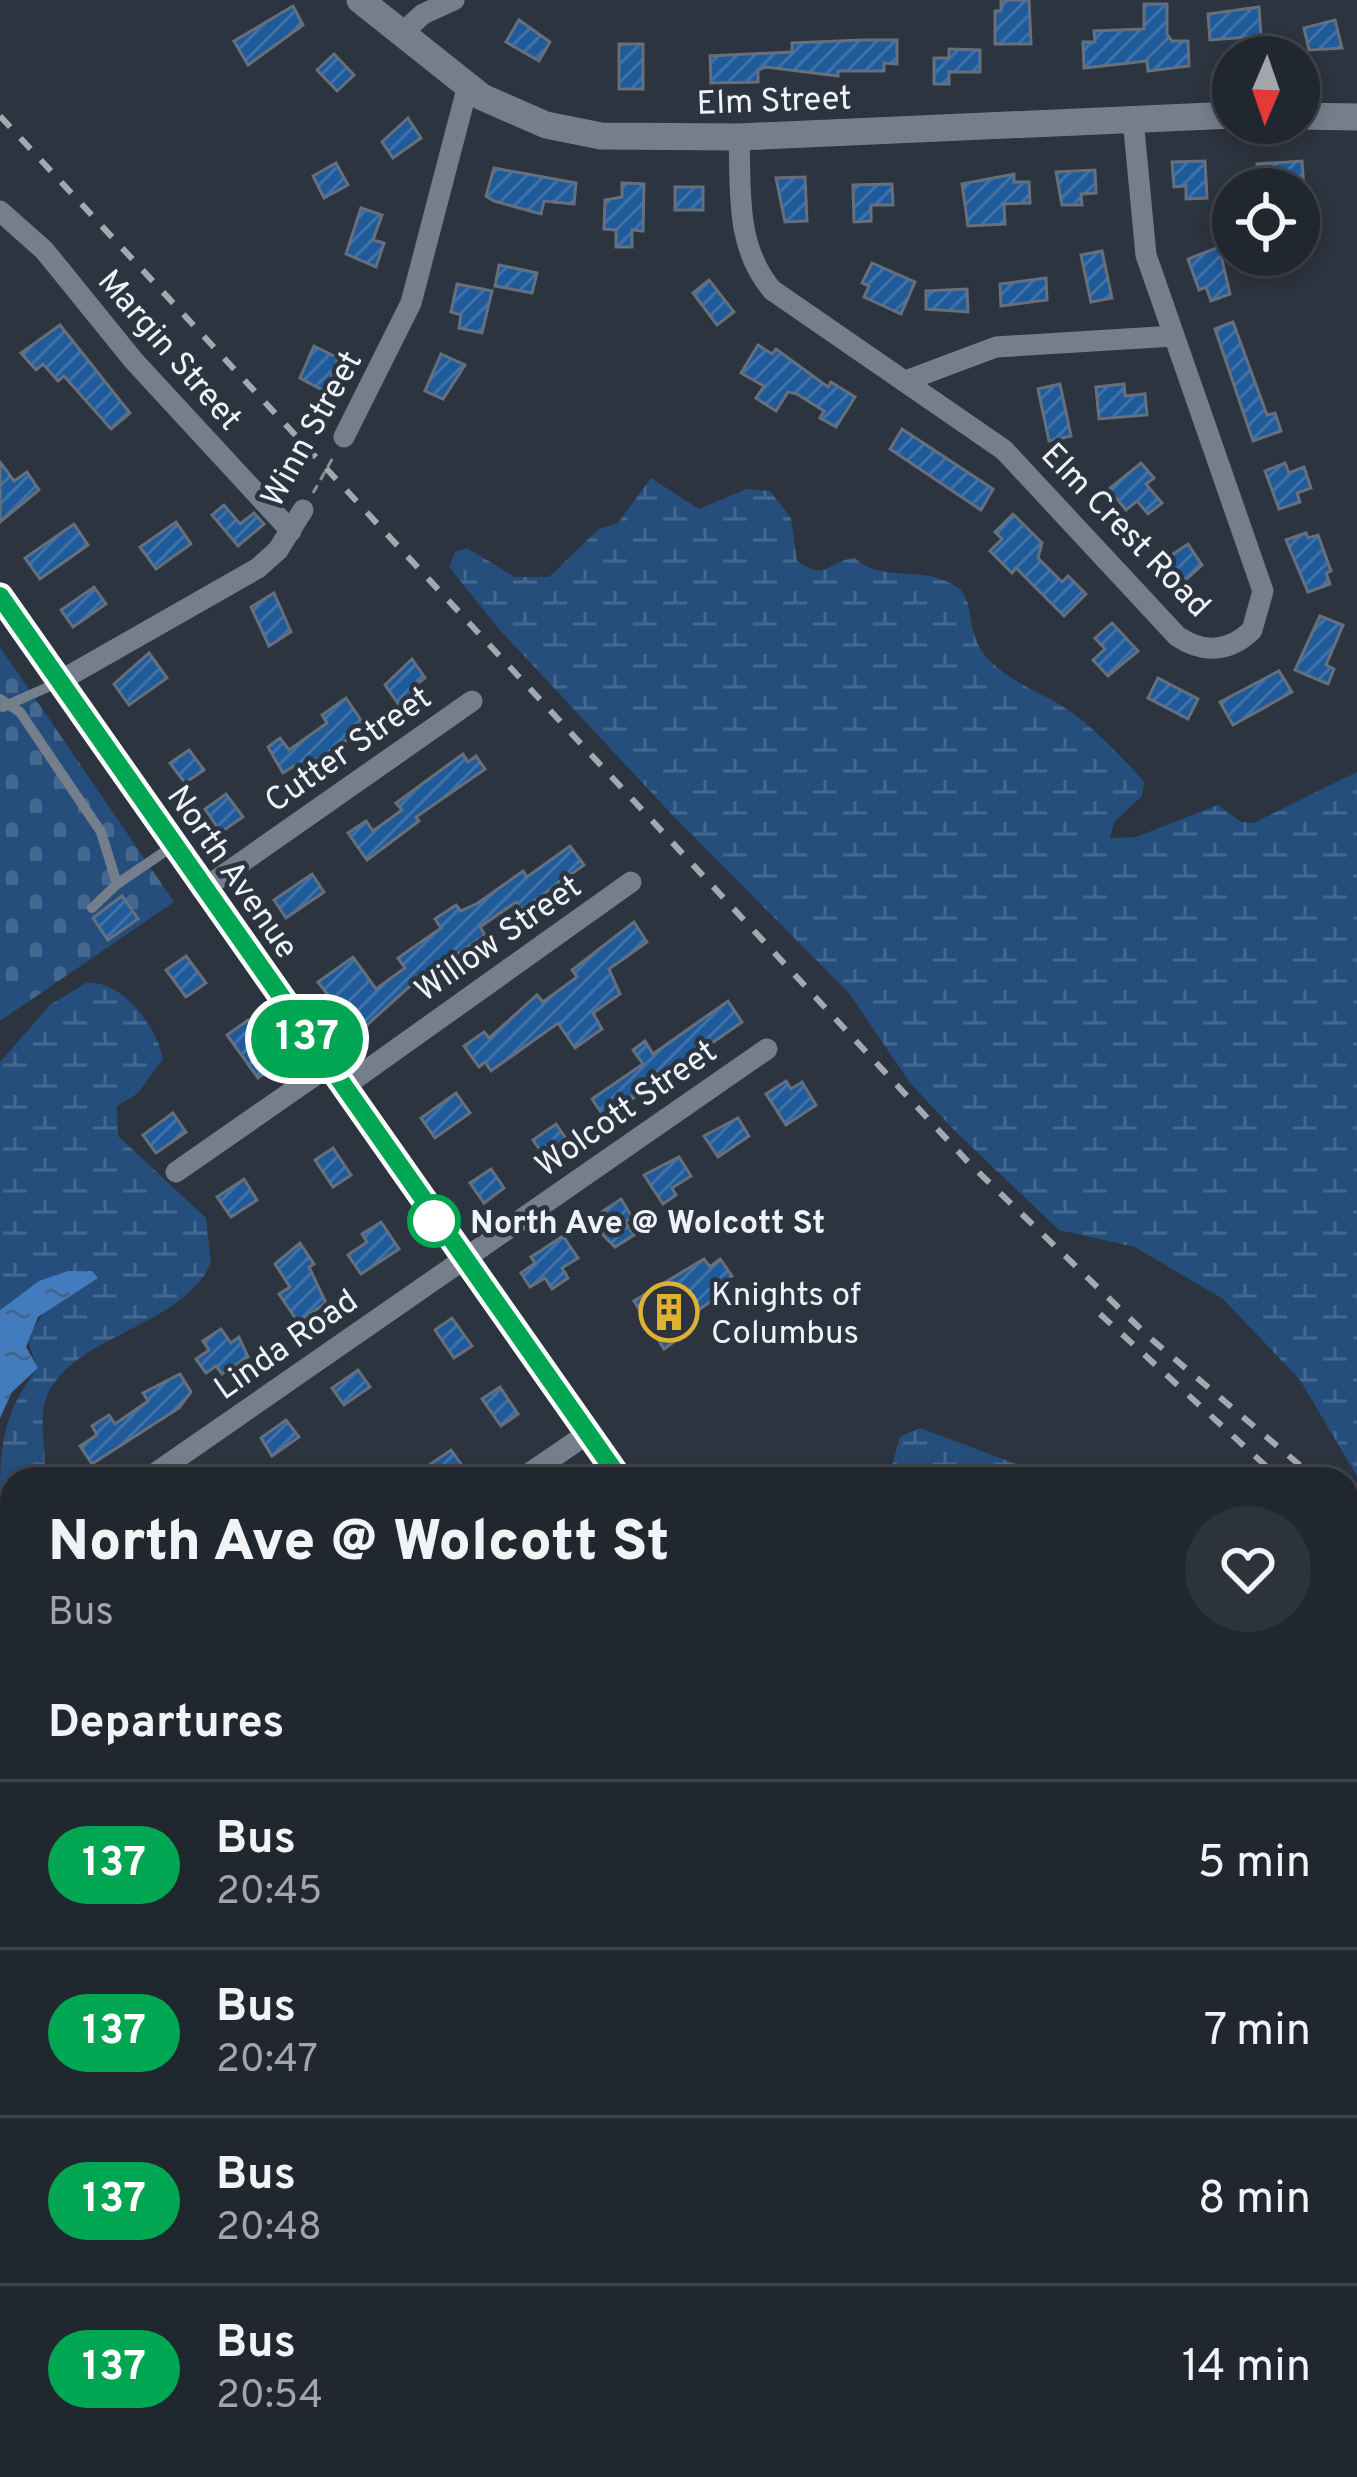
<!DOCTYPE html>
<style>
:root{--surface:#21272f;--page:#2d333b;--text:#f1f3f6;--muted:#a2a5aa;--line:#3e444b}
body{margin:0;font-family:Overpass,sans-serif;background:var(--page);color:var(--text);height:100vh;display:flex;flex-direction:column;font-size:45px;white-space:nowrap}
*{box-sizing:border-box;margin:0}
p{font-size:39px;color:var(--muted)}
.icon{flex:none;width:66px;height:66px;fill:none;stroke:currentColor;stroke-width:2;stroke-linecap:round;stroke-linejoin:round}
.map{position:relative;flex:1;overflow:hidden}
.details{position:absolute;left:0px;top:1467px;width:1359px;height:1011px;display:flex;flex-direction:column;background:var(--surface);border-radius:36px 36px 0 0;box-shadow:0 6px 18px #0003,0 0 0 3px var(--line)}
.details>*{flex:none}
.badge{padding:0 24px;border-radius:39px;font-size:42px;line-height:78px}
.needle{width:78px;rotate:182deg}
.fabs{position:absolute;left:1212px;top:36px;display:grid;gap:24px}
.fabs a{display:grid;place-items:center;width:108px;height:108px;border-radius:50%;background:var(--surface);box-shadow:0 6px 18px #0003,0 0 0 3px var(--line);font-size:60px}
.map>.badge{position:absolute;translate:-50% -50%;box-shadow:0 0 0 6px #fff}
h2{padding:0 48px;font-size:45px;line-height:108px}
.round{display:grid;place-items:center;flex:none;width:126px;height:126px;border-radius:63px;background:var(--page)}
.summary{display:flex;align-items:center;justify-content:space-between;height:204px;padding:0 48px}
h1{font-size:57px;font-weight:800;line-height:90px}
ul{padding:0;list-style:none}
li{display:flex;align-items:center;gap:36px;height:168px;padding:0 48px;border-top:3px solid var(--line)}
li div{flex:1}
li b{display:block;font-size:45px}
li em{font-style:normal}
li .badge{min-width:132px;font-weight:700;text-align:center}
.map>svg:first-child{display:block}
.wetland{fill:url(#wetland-marsh)}
.cemetery{fill:url(#cemetery-stones)}
.pitch{fill:#254e7d}
.water{fill:url(#water-ripples)}
.building{fill:url(#building-hatch);stroke:#65707c;stroke-width:3}
.lines{fill:none;stroke-linecap:round;stroke-linejoin:round}
.path{stroke:#898f99;stroke-width:3;stroke-dasharray:9 6;stroke-linecap:butt}
.service{stroke:#757f8c;stroke-width:10}
.minor{stroke:#757f8c;stroke-width:21}
.tertiary{stroke:#757f8c;stroke-width:27}
.motorway{stroke:#b38f2a;stroke-width:39}
.rail{stroke:#a2a9b2;stroke-width:6;stroke-dasharray:15 15;stroke-linecap:butt}
.line-casing{stroke:#fff;stroke-width:27}
.line{stroke:#00a651;stroke-width:18}
.stop-dot{fill:#fff;stroke:#00a651;stroke-width:6}
.labels{text-anchor:middle;stroke-width:9;stroke-linejoin:round;paint-order:stroke}
.street-label{font-size:33px;fill:#eef3fb;stroke:#2c343f}
.stop-label{font-size:33px;font-weight:bold;fill:#eef3fb;stroke:#2c343f;text-anchor:start}
.poi-label{font-size:33px;fill:#eef3fb;stroke:#2c343f;text-anchor:start}
</style>
<div class="map">
<svg width="1357" height="2477" viewBox="0 0 1357 2477">
<defs>
<pattern id="wetland-marsh" width="20" height="14" patternUnits="userSpaceOnUse" patternTransform="scale(3)"><rect width="20" height="14" fill="#254e7d"/><path d="M1 5h8M5 5V1M11 12h8M15 12V8" fill="none" stroke="#456890"/></pattern>
<pattern id="cemetery-stones" width="16" height="16" patternUnits="userSpaceOnUse" patternTransform="scale(3)"><rect width="16" height="16" fill="#254e7d"/><path d="M2 7V4a2 2 0 0 1 4 0v3zM10 15v-3a2 2 0 0 1 4 0v3z" fill="#456890"/></pattern>
<pattern id="water-ripples" width="26" height="14" patternUnits="userSpaceOnUse" patternTransform="scale(3)"><rect width="26" height="14" fill="#427cbf"/><path d="M2 4q2-2 4 0t4 0M15 11q2-2 4 0t4 0" fill="none" stroke="#44658b"/></pattern>
<pattern id="building-hatch" width="6" height="6" patternUnits="userSpaceOnUse" patternTransform="scale(3)"><rect width="6" height="6" fill="#1f5a9a"/><path d="M-1 1l2-2M0 6l6-6M5 7l2-2" fill="none" stroke="#4072a9"/></pattern>
</defs>
<rect width="100%" height="100%" fill="#2c343f"/>
<g class="wetland">
<path d="M651 478 699 509 746 489 770 491 791 518 797 561C829 582 824 562 854 558 887 585 924 563 958 588 977 602 962 632 990 661 1015 686 1050 695 1077 716 1094 729 1130 765 1144 782L1142 796 1114 822 1110 838 1136 837 1218 805 1241 822 1253 823 1357 772V1476L1300 1380 1223 1299 1135 1247 1059 1230 955 1131 910 1083 849 993 678 821 498 628 449 567 455 552 467 548 515 577H549L599 529 618 523Z"/>
<path d="M86 983C122 979 157 1027 163 1059L138 1093 117 1106 118 1136 206 1218 211 1263C181 1329 69 1335 46 1399 38 1420 47 1450 44 1474L40 1479H12V1509L0 1515C0 1449 0 1417 37 1369L27 1337 46 1310 97 1277 39 1281 0 1310V1062L50 1005Z"/>
<polygon points="920,1428 1056,1479 888,1479 900,1437"/>
<polygon points="0,1635 12,1646 12,1781 6,1776 4,1781 12,1792 12,1853 0,1859"/>
</g>
<polygon class="cemetery" points="0,647 174,902 0,1021"/>
<polygon class="pitch" points="1141,2466 1243,2466 1244,2474 1134,2477"/>
<g class="water">
<polygon points="68,1271 92,1271 98,1278 38,1317 26,1347 38,1368 12,1392 0,1418 0,1310 39,1281"/>
<polygon points="12,1853 12,2466 617,2466 627,2477 0,2477 0,1860"/>
</g>
<g class="building">
<polygon points="1001,0 1029,0 1031,44 995,44 995,11 1001,11"/>
<polygon points="1144,4 1167,4 1167,34 1172,41 1188,41 1189,66 1148,71 1147,61 1084,68 1083,42 1095,42 1094,31 1144,29"/>
<polygon points="293,6 303,25 248,65 234,41"/>
<polygon points="1259,7 1261,36 1210,40 1208,14"/>
<polygon points="519,20 550,42 539,61 506,42"/>
<polygon points="1335,20 1342,48 1309,50 1304,28"/>
<polygon points="863,40 897,40 897,64 884,63 884,71 838,71 838,76 766,67 758,70 758,82 711,83 710,56 792,52 792,43"/>
<rect x="619" y="44" width="24" height="45"/>
<polygon points="949,49 980,50 980,72 949,72 949,84 934,84 934,58 949,58"/>
<polygon points="334,54 354,75 337,91 317,70"/>
<polygon points="408,118 421,138 393,158 382,142"/>
<polygon points="1205,161 1207,198 1186,199 1186,186 1174,187 1172,162"/>
<polygon points="1302,161 1304,189 1259,189 1257,164"/>
<polygon points="336,163 348,185 324,198 313,176"/>
<polygon points="494,168 576,183 574,204 544,201 541,214 494,201 486,196"/>
<polygon points="1095,170 1096,193 1081,194 1082,205 1062,205 1056,172"/>
<polygon points="1014,174 1014,182 1029,182 1030,203 1004,204 1005,224 968,226 962,184"/>
<polygon points="805,177 807,221 785,222 776,178"/>
<polygon points="622,183 644,184 643,231 632,230 632,247 616,247 616,230 604,229 605,200 622,197"/>
<polygon points="892,184 893,205 871,205 871,221 854,222 853,185"/>
<rect x="675" y="187" width="28" height="23"/>
<polygon points="361,208 382,215 373,240 384,243 376,267 346,254"/>
<polygon points="1219,247 1230,294 1211,301 1206,287 1199,290 1188,259"/>
<polygon points="1102,251 1112,298 1091,302 1081,255"/>
<polygon points="872,263 915,282 901,314 864,297 869,286 862,283"/>
<polygon points="499,265 537,273 532,293 495,286"/>
<polygon points="1046,278 1047,300 1001,306 1000,284"/>
<polygon points="709,280 734,312 717,325 693,293"/>
<polygon points="457,284 492,291 482,333 459,328 461,315 451,312"/>
<polygon points="967,289 968,312 926,309 926,291"/>
<polygon points="1233,322 1267,415 1275,413 1281,431 1253,441 1215,329"/>
<polygon points="60,325 130,413 111,429 64,376 58,381 43,364 36,370 21,353"/>
<polygon points="758,345 772,354 776,349 828,387 831,382 855,397 836,427 820,418 824,411 797,394 788,392 776,411 756,398 764,386 741,373"/>
<polygon points="314,346 338,358 326,392 300,378"/>
<polygon points="441,354 465,365 443,399 425,391"/>
<polygon points="1060,384 1071,436 1049,441 1038,389"/>
<polygon points="1124,384 1125,396 1145,394 1147,415 1099,419 1096,387"/>
<polygon points="902,429 993,489 981,510 890,449"/>
<polygon points="0,462 14,481 27,472 39,490 0,522"/>
<polygon points="1141,463 1154,478 1146,484 1162,503 1148,514 1137,501 1126,510 1109,489"/>
<polygon points="1285,463 1289,473 1304,467 1311,488 1297,493 1300,502 1279,509 1265,471"/>
<polygon points="224,505 240,524 254,513 264,524 238,546 212,515"/>
<polygon points="1013,514 1042,543 1038,558 1062,582 1068,576 1086,594 1064,616 1016,568 1012,573 990,551 1002,539 995,532"/>
<polygon points="176,522 191,544 156,569 140,547"/>
<polygon points="74,524 88,545 40,579 25,558"/>
<polygon points="1306,533 1308,538 1318,535 1331,571 1326,573 1330,584 1308,592 1286,540"/>
<polygon points="1188,544 1202,565 1180,585 1164,560"/>
<polygon points="94,587 106,604 73,627 61,610"/>
<polygon points="274,593 291,632 269,646 251,607"/>
<polygon points="1320,616 1343,625 1326,665 1334,669 1328,684 1295,670"/>
<polygon points="1112,623 1138,651 1108,676 1093,660 1105,649 1095,638"/>
<polygon points="149,653 167,678 129,705 114,684"/>
<polygon points="412,659 425,678 417,684 421,689 399,705 385,685"/>
<polygon points="1279,671 1292,692 1233,725 1220,702"/>
<polygon points="1158,678 1198,699 1188,719 1148,698"/>
<polygon points="346,698 363,723 353,730 356,734 299,772 294,766 283,773 268,747 280,738 289,750 327,723 322,715"/>
<polygon points="189,750 204,770 185,783 170,763"/>
<polygon points="463,754 468,762 476,756 485,769 416,817 419,821 367,860 348,833 366,821 373,831 402,810 396,803"/>
<polygon points="226,794 243,817 221,832 205,809"/>
<polygon points="570,846 584,865 527,906 521,909 516,902 480,927 485,935 408,988 358,1033 318,982 353,957 376,989 405,968 398,958 441,928 435,919 456,905 461,911 478,903 523,871 527,877"/>
<polygon points="312,874 324,892 286,918 274,900"/>
<polygon points="122,896 138,919 108,940 93,918"/>
<polygon points="634,922 647,942 609,969 620,994 593,1013 602,1029 575,1048 558,1023 491,1071 485,1062 479,1067 464,1046 484,1032 489,1038 537,995 543,1002 577,977 572,970"/>
<polygon points="186,956 206,983 186,997 166,970"/>
<polygon points="728,1001 742,1022 605,1118 592,1099 643,1064 633,1050 645,1041 653,1054"/>
<polygon points="248,1020 278,1064 258,1078 227,1035"/>
<polygon points="786,1081 791,1089 802,1082 816,1105 786,1125 766,1094"/>
<polygon points="456,1093 470,1113 435,1138 421,1118"/>
<polygon points="173,1113 186,1132 156,1153 143,1135"/>
<polygon points="738,1118 749,1136 718,1157 704,1136"/>
<polygon points="556,1124 569,1143 546,1159 533,1140"/>
<polygon points="333,1148 351,1175 333,1187 315,1160"/>
<polygon points="679,1157 691,1176 672,1188 676,1195 663,1204 644,1175"/>
<polygon points="491,1169 504,1188 484,1203 470,1183"/>
<polygon points="244,1179 257,1200 231,1217 217,1197"/>
<polygon points="621,1199 632,1217 625,1222 634,1235 615,1247 593,1225 601,1220 597,1215"/>
<polygon points="381,1222 399,1249 361,1274 348,1255 367,1242 362,1234"/>
<polygon points="563,1236 578,1258 562,1268 568,1278 552,1289 545,1278 530,1287 521,1273 535,1263 531,1257"/>
<polygon points="300,1243 314,1264 309,1267 326,1303 298,1322 279,1294 290,1287 275,1264"/>
<polygon points="704,1259 710,1267 720,1259 732,1276 721,1283 726,1291 675,1326 682,1336 664,1349 634,1301"/>
<polygon points="452,1318 472,1346 454,1358 435,1330"/>
<polygon points="221,1329 231,1343 239,1337 248,1357 222,1374 216,1366 206,1373 196,1359 209,1350 203,1341"/>
<polygon points="358,1370 370,1387 344,1405 332,1388"/>
<polygon points="180,1374 191,1392 179,1408 92,1464 80,1446 97,1435 92,1426 109,1415 115,1424 148,1401 143,1393"/>
<polygon points="500,1387 518,1414 501,1426 482,1399"/>
<polygon points="286,1420 299,1437 272,1456 261,1438"/>
<polygon points="451,1450 463,1467 446,1479 409,1479"/>
</g>
<g class="lines">
<polyline class="path" points="313,493 335,454"/>
<g class="service">
<polyline points="0,699 20,712 101,832 117,884 173,846"/>
<polyline points="3,707 57,683"/>
<polyline points="92,908 117,884"/>
<polyline points="0,1590 12,1578"/>
<polyline points="1347,1714 1357,1696"/>
<polyline points="1357,1965 1351,1976 1357,1980"/>
<polyline points="1347,2003 1357,2005"/>
<polyline points="1347,2083 1357,2067"/>
<polyline points="1347,2178 1357,2184"/>
<polyline points="1347,2236 1357,2243"/>
<polyline points="1347,2317 1357,2310"/>
</g>
<g class="minor">
<polyline points="400,35 423,14 454,0"/>
<path d="M739 137C741 191 735 246 772 290L1004 450 1177 636C1203 654 1230 652 1252 630L1263 591 1146 255 1133 119"/>
<polyline points="0,211 44,250 134,361 291,531"/>
<polyline points="908,380 996,347 1174,336"/>
<polyline points="344,437 411,303 467,89"/>
<polyline points="58,682 258,568 278,550 303,510"/>
<polyline points="202,890 472,701"/>
<polyline points="342,1088 631,882"/>
<polyline points="176,1172 327,1067"/>
<polyline points="147,1479 767,1049"/>
<polyline points="521,1479 587,1434"/>
</g>
<g class="tertiary">
<polyline points="360,0 482,97 546,125 601,136 739,137 1233,115"/>
<polyline points="1299,116 1357,117"/>
<polyline points="0,596 620,1479"/>
<polyline points="1347,2427 1357,2435"/>
<polyline points="1100,2477 1107,2466"/>
</g>
<g class="motorway">
<polyline points="1347,2386 1357,2387"/>
<polyline points="1324,2466 1327,2477"/>
</g>
<g class="rail">
<polyline points="0,116 968,1162 1149,1337 1316,1479"/>
<polyline points="1100,1314 1280,1479"/>
<polyline points="1347,1504 1357,1511"/>
<polyline points="1347,1535 1357,1542"/>
</g>
</g>
<g class="lines">
<defs>
<polyline id="line" points="0,596 620,1479"/>
</defs>
<use href="#line" class="line-casing"/>
<use href="#line" class="line"/>
</g>
<defs>
<symbol id="building-ring" viewBox="-11 -11 22 22"><circle r="9.5" fill="#2c343f" stroke="#deb133" stroke-width="1.5"/><path d="M-4-6H4V6H1V3H-1V6H-4ZM-2.5-4.3h1.7v1.8h-1.7ZM.8-4.3h1.7v1.8H.8ZM-2.5-1h1.7V.8h-1.7ZM.8-1h1.7V.8H.8Z" fill="#deb133"/></symbol>
</defs>
<g fill-rule="evenodd">
<use href="#building-ring" x="636" y="1279" width="66" height="66"/>
</g>
<circle class="stop-dot" cx="434" cy="1221" r="24"/>
<g class="labels">
<g class="street-label">
<text transform="translate(774 99) rotate(-2)" y="12">Elm Street</text>
<text transform="translate(171 349) rotate(49)" y="12">Margin Street</text>
<text transform="translate(310 428) rotate(-61)" y="12">Winn Street</text>
<text transform="translate(1127 529) rotate(46)" y="12">Elm Crest Road</text>
<text transform="translate(347 748) rotate(-35)" y="12">Cutter Street</text>
<text transform="translate(234 871) rotate(55)" y="12">North Avenue</text>
<text transform="translate(497 937) rotate(-35)" y="12">Willow Street</text>
<text transform="translate(625 1107) rotate(-35)" y="12">Wolcott Street</text>
<text transform="translate(285 1343) rotate(-35)" y="12">Linda Road</text>
</g>
<g class="stop-label">
<text x="470" y="1233">North Ave @ Wolcott St</text>
</g>
<g class="poi-label">
<text x="711" y="1305">Knights of<tspan x="711" dy="38">Columbus</tspan></text>
</g>
</g>
</svg>
<div class="fabs">
<a><svg class="needle" viewBox="-14 -14 28 28"><path d="M0-13l5 13h-10z" fill="#e53935"/><path d="M0 13l5-13h-10z" fill="#a2a5aa"/></svg></a>
<a><svg class="icon" aria-label="locate" viewBox="0 0 24 24"><circle cx="12" cy="12" r="6"/><path d="M12 2v4M12 18v4M2 12h4M18 12h4"/></svg></a>
</div>
<b class="badge" style="left:307px;top:1039px;background:#00a651;color:#fff">137</b>
<section class="details">
<div class="summary"><div><h1>North Ave @ Wolcott St</h1><p>Bus</p></div><a class="round"><svg class="icon" aria-label="heart" viewBox="0 0 24 24"><path d="M12 20l-8-8c-3-5 5-10 8-4 3-6 11-1 8 4z"/></svg></a></div>
<h2>Departures</h2>
<ul>
<li><span class="badge" style="background:#00a651;color:#fff">137</span><div><b>Bus</b><p>20:45</p></div><em>5 min</em></li>
<li><span class="badge" style="background:#00a651;color:#fff">137</span><div><b>Bus</b><p>20:47</p></div><em>7 min</em></li>
<li><span class="badge" style="background:#00a651;color:#fff">137</span><div><b>Bus</b><p>20:48</p></div><em>8 min</em></li>
<li><span class="badge" style="background:#00a651;color:#fff">137</span><div><b>Bus</b><p>20:54</p></div><em>14 min</em></li>
</ul>
</section>
</div>
